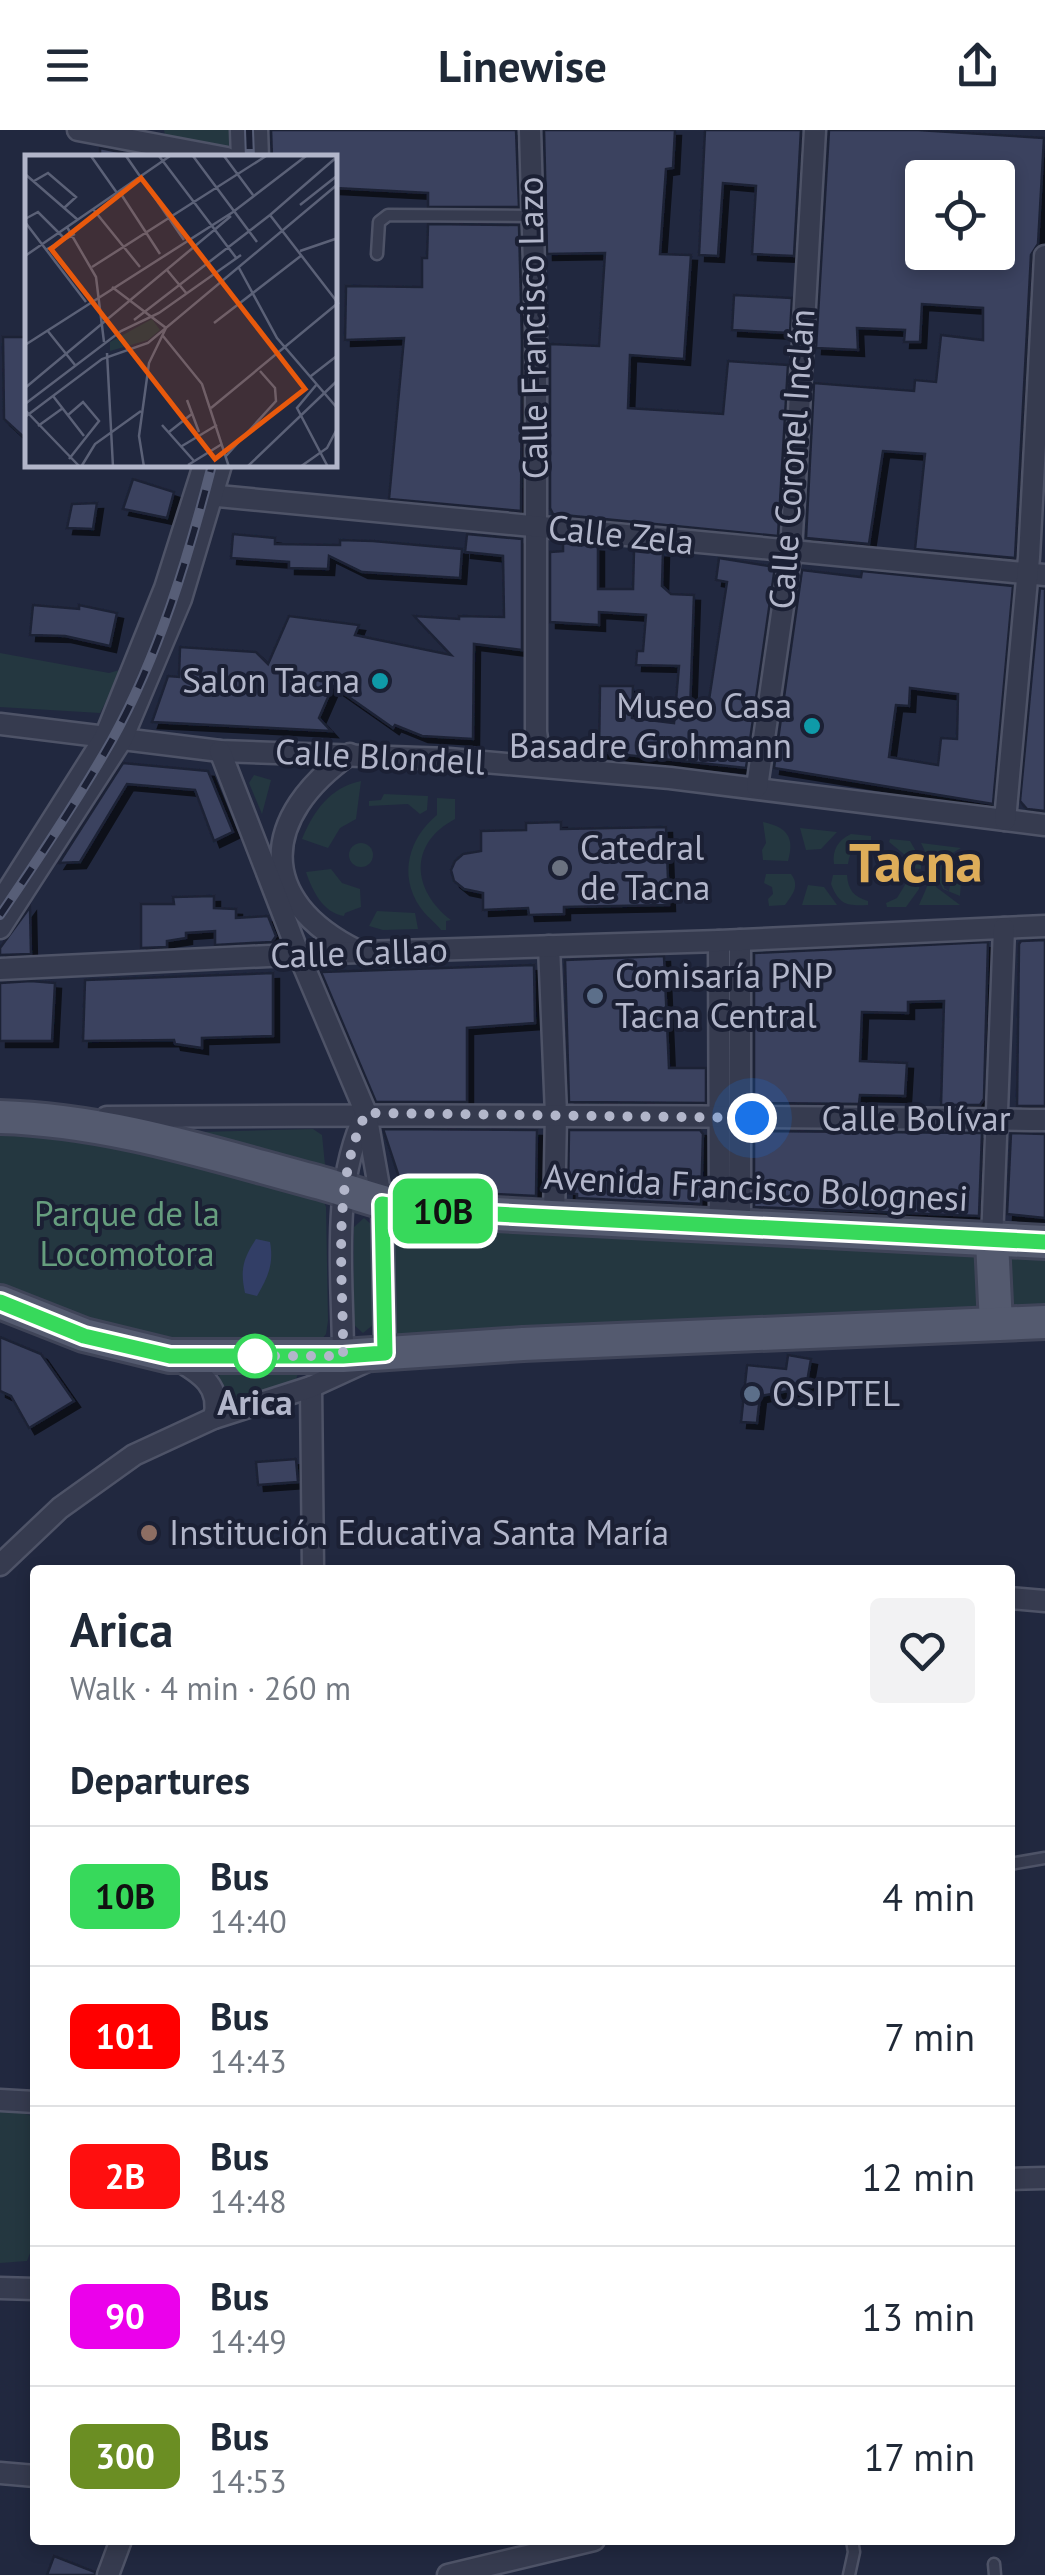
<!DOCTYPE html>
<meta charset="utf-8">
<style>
:root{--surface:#fff;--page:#f2f2f3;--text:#1f2937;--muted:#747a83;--line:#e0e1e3}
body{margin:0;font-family:"PT Sans",sans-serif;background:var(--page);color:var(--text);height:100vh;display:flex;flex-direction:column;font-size:38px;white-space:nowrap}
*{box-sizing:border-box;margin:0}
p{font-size:32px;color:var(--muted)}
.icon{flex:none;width:55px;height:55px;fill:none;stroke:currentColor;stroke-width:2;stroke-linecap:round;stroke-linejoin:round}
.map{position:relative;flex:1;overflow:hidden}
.drawer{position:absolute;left:30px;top:1435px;width:985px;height:980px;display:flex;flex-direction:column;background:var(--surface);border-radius:10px;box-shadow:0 5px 15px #0003}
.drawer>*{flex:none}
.badge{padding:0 20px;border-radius:15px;font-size:35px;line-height:65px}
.controls{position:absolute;left:905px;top:30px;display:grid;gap:20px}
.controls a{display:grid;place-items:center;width:110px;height:110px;border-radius:10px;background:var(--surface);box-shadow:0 5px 15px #0003;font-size:50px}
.you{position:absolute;width:50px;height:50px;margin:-25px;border:8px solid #fff;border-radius:50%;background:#1a73e8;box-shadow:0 0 0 15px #1a73e833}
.map>.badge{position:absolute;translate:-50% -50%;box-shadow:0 0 0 5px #fff}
h2{padding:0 40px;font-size:38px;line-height:90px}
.round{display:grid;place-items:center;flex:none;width:105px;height:105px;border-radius:10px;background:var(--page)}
.headline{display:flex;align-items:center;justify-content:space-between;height:170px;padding:0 40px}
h1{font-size:48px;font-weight:800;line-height:75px}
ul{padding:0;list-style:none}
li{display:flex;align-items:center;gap:30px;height:140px;padding:0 40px;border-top:2px solid var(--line)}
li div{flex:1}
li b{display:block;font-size:38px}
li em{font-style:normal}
li .badge{min-width:110px;font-weight:700;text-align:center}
header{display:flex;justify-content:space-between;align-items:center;height:130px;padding:0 40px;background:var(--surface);font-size:45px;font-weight:800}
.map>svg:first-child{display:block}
.green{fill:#243740}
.water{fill:#323e66}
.building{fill:#3b425e;stroke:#1d2236;stroke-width:2.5;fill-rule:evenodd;filter:url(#shadow)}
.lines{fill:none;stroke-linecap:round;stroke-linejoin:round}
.service-casing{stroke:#4e5367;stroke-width:15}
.minor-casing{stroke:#4e5367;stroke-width:25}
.primary-casing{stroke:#3f4458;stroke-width:38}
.service{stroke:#363b4f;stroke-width:10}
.minor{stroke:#363b4f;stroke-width:20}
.primary{stroke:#545a6f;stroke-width:32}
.rail-casing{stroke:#575e77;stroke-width:10}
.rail{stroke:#1b2034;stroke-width:6;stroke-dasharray:19;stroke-linecap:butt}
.line-casing{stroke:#fff;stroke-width:22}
.line{stroke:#37d95b;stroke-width:15}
.walk{stroke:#b2b6ca;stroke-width:10;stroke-dasharray:0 18}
.culture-dot{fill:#0f9aa8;stroke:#1b2034;stroke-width:4}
.worship-dot{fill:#6b7280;stroke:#1b2034;stroke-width:4}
.service-dot{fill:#5c6f8a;stroke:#1b2034;stroke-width:4}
.stop-dot{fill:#fff;stroke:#37d95b;stroke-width:5}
.education-dot{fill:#8d6e63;stroke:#1b2034;stroke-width:4}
.labels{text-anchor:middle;stroke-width:8;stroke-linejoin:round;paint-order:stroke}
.street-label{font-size:35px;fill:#b2b6ca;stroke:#1b2034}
.poi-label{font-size:35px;fill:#b2b6ca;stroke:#1b2034;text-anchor:start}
.park-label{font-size:35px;fill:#669d7e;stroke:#1b2034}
.stop-label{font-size:35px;font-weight:bold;fill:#b2b6ca;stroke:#1b2034}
.town-label{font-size:55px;font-weight:bold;fill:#dead59;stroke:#1b2034}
.inset-road{fill:none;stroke:#5b6177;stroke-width:2.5}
.view{fill:#e8590c;fill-opacity:0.15;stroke:#e8590c;stroke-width:5}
.inset-edge{fill:none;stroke:#b2b6ca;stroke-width:5}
</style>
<header><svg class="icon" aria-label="menu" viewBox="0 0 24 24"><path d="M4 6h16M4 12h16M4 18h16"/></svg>Linewise<svg class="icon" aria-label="share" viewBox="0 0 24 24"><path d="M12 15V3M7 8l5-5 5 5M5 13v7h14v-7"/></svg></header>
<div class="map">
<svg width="1045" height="2445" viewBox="0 0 1045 2445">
<defs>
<filter id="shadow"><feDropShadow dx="6" dy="6" stdDeviation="0" flood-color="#0009"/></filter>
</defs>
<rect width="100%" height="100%" fill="#21283f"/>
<g class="green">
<polygon points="164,0 232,0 228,21 166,10"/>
<polygon points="0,523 109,543 123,539 100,583 0,577"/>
<polygon points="254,645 271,650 262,684 249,653"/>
<path d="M361 651 356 689 340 698 328 718 302 709C314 681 329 658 361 651Z"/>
<polygon points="384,664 428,666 427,680 420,684 408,674 369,676 369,671 381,670"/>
<path d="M437 668 455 669V689C408 714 412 760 451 790L446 791V800H441C436 793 426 786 420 777 398 745 409 708 437 685Z"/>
<path d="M763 692C787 697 795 707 788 731L763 730 762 720 766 713Z"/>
<polygon points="800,698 837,702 821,719 806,720"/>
<path d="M851 704 871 706V710C856 713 850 720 848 734H834C832 720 838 710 851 704Z"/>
<polygon points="890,709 910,711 921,730 921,739 909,738 905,725 889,712"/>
<path d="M921 713 961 718 939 731 934 744 936 757 960 775H919C931 749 935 741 921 713Z"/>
<circle cx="361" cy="725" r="12"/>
<polygon points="961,727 960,743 953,745 949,740 943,747 944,758 949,761 951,751 961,752 960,766 943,759 937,746 941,735"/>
<path d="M331 739 342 753 360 759 361 777 345 783 344 786C323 783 312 760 306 742Z"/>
<path d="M766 744H791C800 756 793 764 785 775L769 776 768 769 773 764 772 757 764 753Z"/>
<path d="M833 745H847C848 760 854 767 868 771V775C847 776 839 775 831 754Z"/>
<polygon points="908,750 920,750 919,759 906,777 887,777 886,773 897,768"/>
<polygon points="808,755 824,757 837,775 802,775"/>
<polygon points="377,781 415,783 418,799 383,800 369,796"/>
<path d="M0 998 87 1004 323 1069 326 1077 328 1191 326 1204 318 1214C287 1214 256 1214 225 1213 147 1208 73 1186 0 1160Z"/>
<polygon points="313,999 322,1005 325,1035 318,1043 197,1007 199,1002"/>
<polygon points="364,1088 373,1096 374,1194 363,1203 353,1194 354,1097"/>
<polygon points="399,1089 834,1114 980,1126 984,1180 403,1209 395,1202 388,1095"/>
<polygon points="1045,1119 1045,1182 1011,1183 1003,1121"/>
<polygon points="221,1242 296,1242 298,1244 296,1249 239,1272 218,1249"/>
<polygon points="13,1980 35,1987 35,2110 27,2131 0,2133 0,1981"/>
</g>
<path class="water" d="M256 1109 270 1112C274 1134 268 1147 257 1166L245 1163C240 1139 243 1129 256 1109Z"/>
<g class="building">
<polygon points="271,0 516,0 519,77 428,77 428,63 335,58 335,28 272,28"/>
<polygon points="544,0 675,0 673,38 666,39 660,124 691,125 684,229 630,225 628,278 723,284 728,231 788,235 778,406 553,384 550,378 550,214 599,216 605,123 547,124"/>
<polygon points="705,0 801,0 794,126 752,124 756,56 723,53 718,126 699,125"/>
<path d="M829 0H918L1044 8 1038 114 1031 125 1015 428 915 419 925 324 883 321 869 414 806 408 814 253 914 261 915 250 936 252 941 205 983 210V178L922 174 920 212H904L905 200 857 198 858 220 816 218ZM922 48H998V122H922Z"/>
<polygon points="100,18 145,27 145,28 100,28"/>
<polygon points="428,94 519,95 522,212 521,381 389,369 404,208 345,210 346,156 422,157 422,128 427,128"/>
<polygon points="734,165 792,168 790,203 732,200"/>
<polygon points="3,207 28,207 28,311 4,289"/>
<polygon points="133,349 174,362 167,388 123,379"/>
<polygon points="97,373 93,399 67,398 72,374"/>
<polygon points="233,404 275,408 275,414 340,415 340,410 373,411 462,419 460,448 362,442 329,426 328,439 289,438 289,432 231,428"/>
<polygon points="467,404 522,409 522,520 474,514 473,609 422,606 395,595 393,598 333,556 319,588 331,601 152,592 168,546 179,547 180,517 256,522 268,534 289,486 359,495 355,505 451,525 414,486 459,489 459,486 504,487 503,426 465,422"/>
<polygon points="563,413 598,416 598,459 633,459 634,420 663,422 662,456 671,464 694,465 690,582 707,583 727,452 716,450 719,428 775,437 746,638 599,622 600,556 633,556 632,588 674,593 679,536 636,535 637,521 643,521 646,485 599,482 599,495 550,492 550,422 563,421"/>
<path d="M802 440 861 447 862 441 1013 456 993 674 774 638ZM910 558 958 564 957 609 941 608 938 635 889 627 896 575 909 576Z"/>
<polygon points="1040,458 1045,459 1045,681 1027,679 1020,671"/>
<polygon points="33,475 79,479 79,475 117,483 110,516 65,506 30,505"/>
<polygon points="123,633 208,641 233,702 214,711 195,660 127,654 80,732 59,733"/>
<polygon points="561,692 561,699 666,697 669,775 564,777 564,784 529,785 528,778 483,780 483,763 464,759 454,751 451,740 455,731 463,724 481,721 481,701 526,700 526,693"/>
<polygon points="214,766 214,778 236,779 236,788 268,786 276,806 272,812 215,815 215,801 186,803 186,808 167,811 167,817 141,818 141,774 174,774 173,767"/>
<polygon points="30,777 31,824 0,825 0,818"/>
<polygon points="1045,810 1045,976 1017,976 1019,814 1021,811"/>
<polygon points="988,812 984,969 980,975 941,975 944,871 908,872 908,883 862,882 860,931 907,933 905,966 860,965 859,974 760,973 754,965 754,823"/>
<polygon points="664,826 669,938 706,938 706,973 569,972 565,830"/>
<polygon points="534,835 535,893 467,898 467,972 376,972 321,842"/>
<polygon points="273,843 273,906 202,908 202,918 175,914 174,910 83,911 85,850"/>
<polygon points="31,851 55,853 52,911 0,911 0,853"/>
<polygon points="383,999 537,1000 536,1066 419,1060 402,1056"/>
<polygon points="569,1000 700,1000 703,1004 701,1074 577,1068 577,1064 568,1063"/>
<polygon points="754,1001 982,1003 979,1086 754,1077"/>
<polygon points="1011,1003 1045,1004 1045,1088 1007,1084"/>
<polygon points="0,1207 41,1224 74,1271 29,1298 11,1266 0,1261"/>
<polygon points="788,1225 811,1229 806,1258 760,1266 757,1293 741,1292 747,1235 786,1239"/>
<polygon points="296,1329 298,1352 258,1355 256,1332"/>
<polygon points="54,2426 95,2442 95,2445 47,2445"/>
</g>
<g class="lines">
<defs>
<g id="service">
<polyline points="377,124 379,92 388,85 532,86"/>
<polyline points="1010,1734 1045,1728"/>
<polyline points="994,2434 995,2445"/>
<polyline points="849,2445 854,2422 852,2410"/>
</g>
<g id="minor">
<polyline points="78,0 227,28"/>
<polyline points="241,0 242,28"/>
<polyline points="257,0 258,28"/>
<polyline points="530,0 536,204 536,602 541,636"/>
<polyline points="197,364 1045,445"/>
<polyline points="0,594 220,621 449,629 670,648 1045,695"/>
<path d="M350 624C261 686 254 770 358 821"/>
<polyline points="757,657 791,421 815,0"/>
<polyline points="1005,690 1029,427 1045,126"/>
<polyline points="0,773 105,607 165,458 204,335"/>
<polyline points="0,798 122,609 181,469 221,335"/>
<polyline points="740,810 740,1097"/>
<polyline points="719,811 720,1097"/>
<polyline points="549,816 556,984 554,1087"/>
<polyline points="0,839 330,823 719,811 1045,796"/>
<path d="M107 987C420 984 732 986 1045 990"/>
<polyline points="992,1111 1004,798"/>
<path d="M176 1229C201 1243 222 1257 214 1288"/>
<path d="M335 1234 343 1226C343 1147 330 1056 366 983"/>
<polyline points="311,1257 313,1440"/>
<polyline points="0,1435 60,1378 134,1325 214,1288 311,1257 385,1223 382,1074 366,983 299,825 220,621"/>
<polyline points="1010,1468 1045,1471"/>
<polyline points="0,1970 35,1972"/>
<polyline points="1010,2049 1045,2048"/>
<polyline points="0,2158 35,2159"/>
<polyline points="0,2343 35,2346"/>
<polyline points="108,2445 121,2410"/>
<polyline points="448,2445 594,2410"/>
</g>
<g id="primary">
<path d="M0 987C110 990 215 1025 321 1053 353 1062 383 1074 416 1080L1045 1112"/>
<polyline points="992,1111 996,1194"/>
<polyline points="0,1172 84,1205 170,1226 343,1226 523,1214 1045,1192"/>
</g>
</defs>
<use href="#service" class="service-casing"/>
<use href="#minor" class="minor-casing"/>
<use href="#primary" class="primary-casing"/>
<use href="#service" class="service"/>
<use href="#minor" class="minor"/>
<use href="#primary" class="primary"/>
<defs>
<g id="rail">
<polyline points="249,0 250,28"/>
<path d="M0 785C39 728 78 670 112 610 159 525 188 428 212 335"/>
</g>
</defs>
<use href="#rail" class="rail-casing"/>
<use href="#rail" class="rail"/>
</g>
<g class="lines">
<defs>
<polyline id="line" points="0,1172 84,1206 170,1226 343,1226 385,1223 382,1074 416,1080 1045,1112"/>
</defs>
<use href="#line" class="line-casing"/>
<use href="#line" class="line"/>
<path class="walk" d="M255 1226H247H343C344 1147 330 1056 366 983L752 988"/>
</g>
<g class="culture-dot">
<circle cx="380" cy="551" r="10"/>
<circle cx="812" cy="596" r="10"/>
</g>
<circle class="worship-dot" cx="560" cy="738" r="10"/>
<g class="service-dot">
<circle cx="595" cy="866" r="10"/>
<circle cx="752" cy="1264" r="10"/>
</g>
<circle class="stop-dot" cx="255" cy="1226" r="20"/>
<circle class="education-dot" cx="149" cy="1403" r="10"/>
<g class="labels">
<g class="street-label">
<text transform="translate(533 198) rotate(-91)" y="12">Calle Francisco Lazo</text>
<text transform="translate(792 329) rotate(-86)" y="12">Calle Coronel Inclán</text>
<text transform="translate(621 405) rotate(6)" y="12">Calle Zela</text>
<text transform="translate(380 627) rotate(3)" y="12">Calle Blondell</text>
<text transform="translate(359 823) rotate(-2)" y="12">Calle Callao</text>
<text x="916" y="1001">Calle Bolívar</text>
<text transform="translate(756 1058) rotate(3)" y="12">Avenida Francisco Bolognesi</text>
</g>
<g class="poi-label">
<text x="360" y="563" text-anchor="end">Salon Tacna</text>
<text x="792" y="588" text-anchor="end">Museo Casa<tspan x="792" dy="40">Basadre Grohmann</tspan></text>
<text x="580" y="730">Catedral<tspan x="580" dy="40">de Tacna</tspan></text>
<text x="615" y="858">Comisaría PNP<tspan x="615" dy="40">Tacna Central</tspan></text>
<text x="772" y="1276">OSIPTEL</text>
<text x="169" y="1415">Institución Educativa Santa María</text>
</g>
<g class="park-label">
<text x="127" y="1096">Parque de la<tspan x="127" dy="40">Locomotora</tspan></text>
</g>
<g class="stop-label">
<text x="255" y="1285">Arica</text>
</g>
<g class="town-label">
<text x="916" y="752">Tacna</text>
</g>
</g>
<g transform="translate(25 25)">
<rect width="312" height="312" fill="#21283f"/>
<path d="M127 164 135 175 123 185 85 196V187Z" fill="#243740"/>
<path class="inset-road" d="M66 1 92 38M101 1 159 85M134 1 212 104M168 1 232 87M199 1 228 40M0 19 53 65M9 26 23 18 51 42 39 53M94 36 135 99M275 50 313 20M68 54 115 112M245 60 313 1M0 64 13 57 40 84M0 67 61 147M42 72 71 122 79 187M22 94 50 79M275 96 313 83M0 101 145 1M67 112 241 1M214 113 252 183 313 254M142 115 162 139M87 132 141 173 124 208 114 281 119 312M109 165 245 60M189 168 277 100M22 175 50 210M138 181 177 229 204 312M0 190 208 57 281 1M82 198 88 312M286 221 313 200M292 229 272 253 303 312M0 233 206 61M28 241 59 281M162 245 174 277M0 249 96 176 134 158 216 100M186 253 313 148 245 60M0 255 55 312M43 260 58 247 74 266 44 304M0 262 77 204 123 188 313 29M137 270 169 306M13 271 38 253M144 277 168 258M157 291 192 270M201 301 251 246 250 233 235 216M163 310 197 289M56 312 70 289 116 256M222 312 313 225M275 312 302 293 313 272"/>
<path class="view" d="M116 23 280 234 190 304 26 94Z"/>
<rect width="312" height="312" class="inset-edge"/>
</g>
</svg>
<div class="controls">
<a><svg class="icon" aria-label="locate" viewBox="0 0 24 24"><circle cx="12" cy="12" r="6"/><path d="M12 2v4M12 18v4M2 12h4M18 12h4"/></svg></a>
</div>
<div class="you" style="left:752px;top:988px"></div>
<b class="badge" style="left:443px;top:1081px;background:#37d95b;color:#111">10B</b>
<section class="drawer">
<div class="headline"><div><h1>Arica</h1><p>Walk · 4 min · 260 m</p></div><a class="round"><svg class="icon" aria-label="heart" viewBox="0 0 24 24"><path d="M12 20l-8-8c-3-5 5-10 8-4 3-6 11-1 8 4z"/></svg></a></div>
<h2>Departures</h2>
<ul>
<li><span class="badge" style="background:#37d95b;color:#111">10B</span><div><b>Bus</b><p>14:40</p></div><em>4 min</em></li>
<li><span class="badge" style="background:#f00;color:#fff">101</span><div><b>Bus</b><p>14:43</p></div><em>7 min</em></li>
<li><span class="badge" style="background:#ff0f0f;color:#fff">2B</span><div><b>Bus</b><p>14:48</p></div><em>12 min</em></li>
<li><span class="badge" style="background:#eb01eb;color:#fff">90</span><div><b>Bus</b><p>14:49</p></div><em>13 min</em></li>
<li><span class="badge" style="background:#6b8e23;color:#fff">300</span><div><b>Bus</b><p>14:53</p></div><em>17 min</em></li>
</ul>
</section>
</div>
